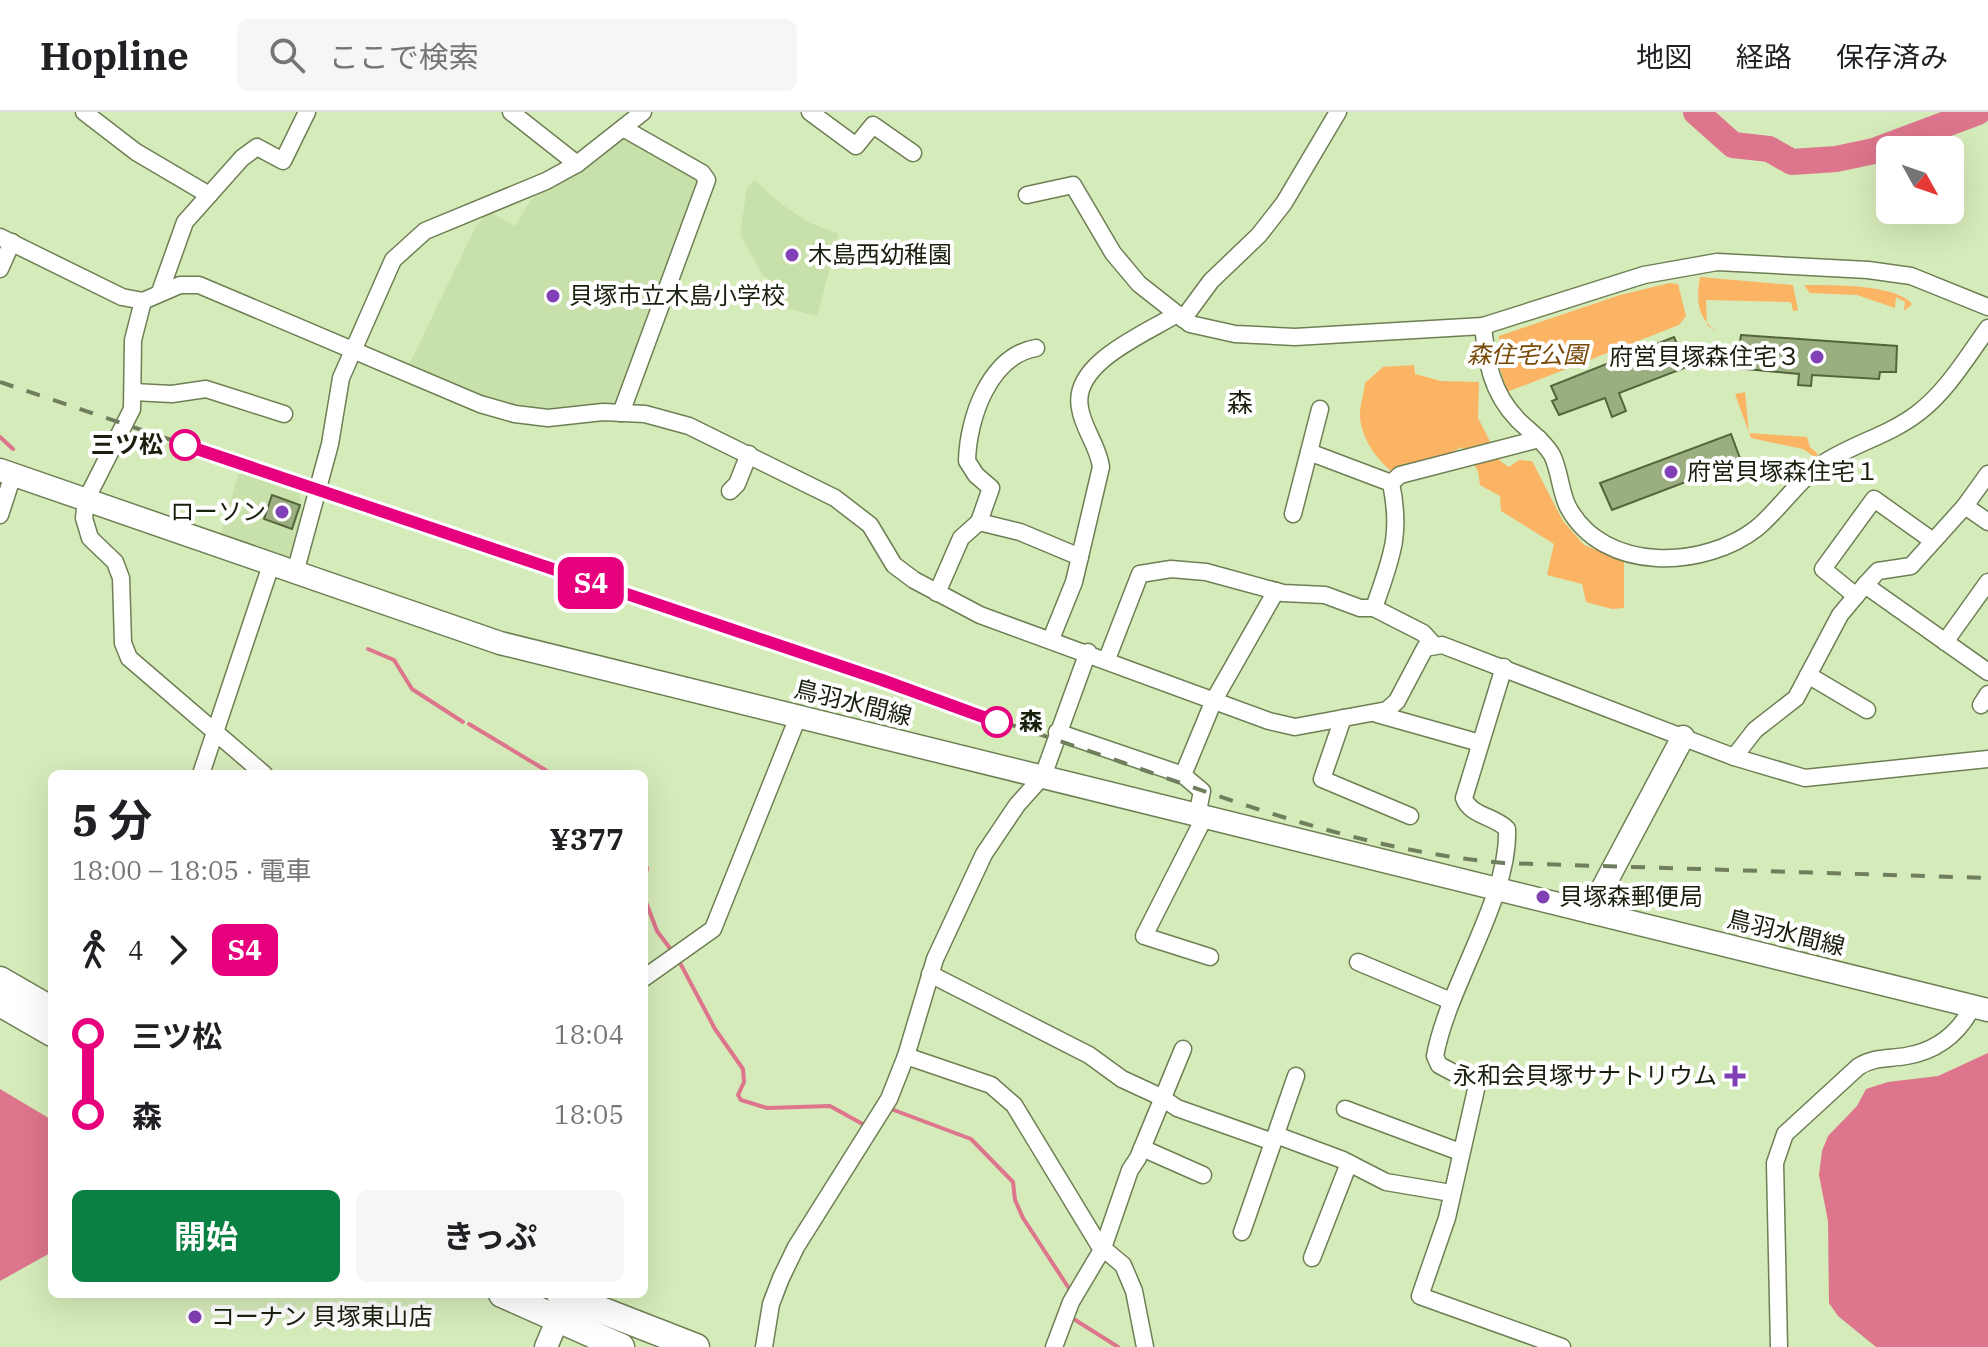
<!DOCTYPE html>
<html lang="ja">
<meta charset="utf-8">
<style>
:root{--surface:#fff;--page:#f6f6f6;--text:#202124;--muted:#757577;--line:#e0e0e0;--accent:#0b8043}
body{margin:0;font-family:"IBM Plex Serif","Noto Sans JP",serif;background:var(--page);color:var(--text);height:100vh;display:flex;flex-direction:column;font-size:30px;white-space:nowrap}
*{box-sizing:border-box;margin:0}
p{font-size:26px;color:var(--muted)}
.icon{flex:none;width:44px;height:44px;fill:none;stroke:currentColor;stroke-width:2;stroke-linecap:round;stroke-linejoin:round}
.map{position:relative;flex:1;overflow:hidden}
.drawer{position:absolute;left:48px;top:658px;width:600px;height:528px;display:flex;flex-direction:column;background:var(--surface);border-radius:12px;box-shadow:0 8px 32px #0002}
.drawer>*{flex:none}
.badge{padding:0 16px;border-radius:12px;font-size:28px;line-height:52px}
.needle{width:52px;rotate:130deg}
.fabs{position:absolute;left:1876px;top:24px;display:grid;gap:16px}
.fabs a{display:grid;place-items:center;width:88px;height:88px;border-radius:12px;background:var(--surface);box-shadow:0 8px 32px #0002;font-size:40px}
.map>.badge{position:absolute;translate:-50% -50%;box-shadow:0 0 0 4px #fff}
.legs{display:flex;align-items:center;gap:12px;height:88px;padding:0 24px;font-size:26px}
.legs p{margin-inline-start:auto}
.summary{display:flex;align-items:center;justify-content:space-between;height:136px;padding:0 24px}
h1{font-size:44px;font-weight:700;line-height:60px}
.primary-button{display:flex;gap:16px;margin-top:auto;padding:16px 24px}
.primary-button a{flex:1;height:92px;border-radius:12px;background:var(--accent);color:#fff;font-size:32px;font-weight:700;line-height:92px;text-align:center}
.primary-button a+a{background:var(--page);color:var(--text)}
ul{padding:0 24px;list-style:none}
li{display:flex;align-items:center;gap:28px;height:80px;font-size:30px}
li i{display:grid;place-items:center;width:12px;height:100%;margin:0 10px;background:currentColor}
li i::after{content:'';width:20px;height:20px;margin:-10px;border:6px solid;border-radius:50%;background:var(--surface)}
li p{margin-inline-start:auto}
li:first-child i{background:linear-gradient(#0000 50%,currentColor 0)}
li:last-child i{background:linear-gradient(currentColor 50%,#0000 0)}
header{display:flex;align-items:center;gap:48px;box-sizing:border-box;height:112px;padding:0 40px;background:var(--surface);border-bottom:2px solid var(--line)}
header strong{font-size:38px}
nav{display:flex;gap:44px;margin-inline-start:auto;font-size:28px}
.search{width:560px;height:72px;background:var(--page);display:flex;align-items:center;gap:20px;box-sizing:border-box;padding:0 28px;border-radius:12px;color:var(--muted);font-size:30px}
.map>svg:first-child{display:block}
.built{fill:#c8e0a9}
.green{fill:#fbb364}
.water{fill:#dd758c}
.lines{fill:none;stroke-linecap:round;stroke-linejoin:round}
.stream{stroke:#dd758c;stroke-width:4}
.river{stroke:#dd758c;stroke-width:26}
.building{fill:#9bae80;stroke:#54653b;stroke-width:2}
.street-casing{stroke:#6d7f53;stroke-width:19}
.secondary-casing{stroke:#6d7f53;stroke-width:25}
.primary-casing{stroke:#6d7f53;stroke-width:29}
.street{stroke:#fff;stroke-width:16}
.secondary{stroke:#fff;stroke-width:22}
.primary{stroke:#fff;stroke-width:26}
.rail{stroke:#707e5d;stroke-width:4;stroke-dasharray:14 14;stroke-linecap:butt}
.line-1-casing{stroke:#fff;stroke-width:18}
.line-1{stroke:#e6007e;stroke-width:12}
.poi-dot{fill:#8140b5;stroke:#fff;stroke-width:3}
.stop-1-dot{fill:#fff;stroke:#e6007e;stroke-width:4}
.labels{text-anchor:middle;stroke-width:8;stroke-linejoin:round;paint-order:stroke}
.poi-label{font-size:24px;fill:#19200e;stroke:#fff;text-anchor:start}
.park-label{font-size:24px;font-style:italic;fill:#794907;stroke:#fff}
.stop-label{font-size:24px;font-weight:bold;fill:#19200e;stroke:#fff;text-anchor:end}
.street-label{font-size:24px;fill:#19200e;stroke:#fff}
.neighbourhood-label{font-size:26px;fill:#19200e;stroke:#fff}
</style>
<header>
<strong>Hopline</strong>
<div class="search"><svg class="icon" aria-label="search" viewBox="0 0 24 24"><circle cx="10" cy="10" r="6"/><path d="M15 15l6 6"/></svg>ここで検索</div>
<nav><a>地図</a><a>経路</a><a>保存済み</a></nav>
</header>
<div class="map">
<svg width="1988" height="1235" viewBox="0 0 1988 1235">
<rect width="100%" height="100%" fill="#d6ebba"/>
<g class="built">
<polygon points="626,23 700,67 621,301 548,306 480,292 409,253 475,116 488,99 515,114 530,89 545,76"/>
<polygon points="754,68 784,94 810,111 839,122 817,204 767,191 770,169 763,163 740,123 747,76"/>
<polygon points="239,360 299,380 305,409 294,447 287,451 219,428"/>
</g>
<g class="green">
<path d="M1700 165 1793 173 1798 198 1793 199 1791 190 1706 188 1707 213 1717 220C1697 205 1696 189 1700 165Z"/>
<polygon points="1670,171 1678,172 1686,204 1679,213 1507,280 1498,250 1499,224 1620,183"/>
<path d="M1804 173C1830 173 1896 172 1912 192L1904 199 1905 190 1896 185 1895 196 1857 183 1810 181Z"/>
<path d="M1414 253 1415 262 1441 269 1479 270 1478 306 1500 349 1509 355 1519 348 1532 349 1563 409 1584 433 1624 449V496L1612 497 1586 490 1582 472 1547 463 1554 432 1501 399 1500 384 1480 373 1478 359 1462 335 1399 365C1380 353 1360 326 1360 303 1360 292 1364 281 1365 271L1383 255Z"/>
<polygon points="1745,280 1749,321 1807,325 1810,335 1818,342 1815,345 1803,337 1751,326 1735,282"/>
</g>
<g class="water">
<polygon points="1988,941 1988,1235 1876,1235 1838,1204 1829,1191 1828,1109 1819,1063 1822,1039 1828,1024 1857,994 1866,977 1888,970 1938,964"/>
<polygon points="0,977 52,1008 52,1140 0,1169"/>
</g>
<g class="lines">
<g class="stream">
<polyline points="0,325 13,337"/>
<polyline points="368,537 394,548 412,577 463,610"/>
<polyline points="469,612 552,662"/>
<polyline points="644,751 647,756 644,773"/>
<polyline points="644,785 657,819 672,839"/>
<polyline points="679,849 715,917 743,957 744,970 738,983 741,988 767,996 830,994 868,1015"/>
<polyline points="891,997 971,1027 1013,1070 1015,1088 1023,1106 1072,1181"/>
<polyline points="1069,1204 1118,1235"/>
</g>
<polyline class="river" points="1696,0 1733,33 1769,37 1792,50 1836,47 1874,39 1978,0"/>
</g>
<g class="building">
<polygon points="1741,223 1897,234 1896,260 1880,260 1879,267 1812,263 1811,274 1798,273 1799,262 1736,256"/>
<polygon points="1674,225 1681,241 1687,240 1692,253 1619,281 1626,299 1612,305 1605,286 1559,303 1552,289 1557,287 1551,274"/>
<polygon points="1731,322 1741,349 1612,398 1600,371"/>
<polygon points="272,383 300,393 292,417 264,407"/>
</g>
<g class="lines">
<defs>
<g id="street">
<polyline points="84,0 136,40 209,83"/>
<polyline points="511,0 577,52"/>
<polyline points="810,0 856,34 873,13 913,41"/>
<polyline points="1027,83 1073,73 1113,141 1139,172 1190,212 1235,222 1295,225 1483,214 1644,163 1717,150 1868,158 1911,164 1988,195"/>
<polyline points="0,125 122,185 143,189 180,173 199,173 480,292 515,302 548,306 603,300 645,302 689,314 835,386 870,413 894,453 914,468 980,503 1269,609 1295,615 1387,598 1397,589 1425,536 1442,533 1734,645 1805,666 1988,647"/>
<polyline points="0,157 12,130"/>
<polyline points="160,180 185,110 242,46 257,35 283,49 307,0"/>
<polyline points="143,189 133,228 132,297 86,388 84,406 90,426 115,450 121,466 123,531 129,546 264,662"/>
<polyline points="1183,207 1211,169 1259,123 1284,91 1338,0"/>
<path d="M1483 214C1487 251 1491 280 1518 308 1529 319 1544 329 1552 343 1560 359 1560 379 1568 395 1604 462 1705 457 1757 416 1781 396 1800 365 1827 349 1856 331 1891 322 1918 301 1947 279 1967 245 1988 216"/>
<polyline points="133,280 172,282 206,277 284,302"/>
<polyline points="621,301 707,68 702,61 623,16"/>
<path d="M1309 340 1391 371C1402 424 1391 446 1374 496"/>
<polyline points="1391,371 1400,363 1539,327"/>
<polyline points="730,379 737,372 749,342"/>
<polyline points="1965,394 1988,410"/>
<polyline points="1293,402 1320,297"/>
<polyline points="0,403 13,363"/>
<path d="M979 410 991 376 976 363 967 349C968 307 989 244 1036 236"/>
<polyline points="295,461 330,332 341,266 393,148 425,119 546,69 577,52 643,0"/>
<polyline points="1865,473 1988,560"/>
<polyline points="937,481 961,426 979,410 1020,420 1080,445"/>
<polyline points="1856,484 1823,457 1874,387 1933,429"/>
<path d="M1051 527 1074 470 1101 355C1098 333 1083 317 1080 296 1071 251 1145 222 1177 202"/>
<polyline points="1945,530 1988,470"/>
<polyline points="1107,547 1140,462 1171,457 1206,460 1283,481 1325,483 1360,496 1374,496 1423,521 1434,533"/>
<path d="M1504 555 1464 686C1470 704 1495 704 1507 717 1510 785 1448 873 1435 944L1439 953 1477 973 1447 1106 1420 1184 1562 1235"/>
<polyline points="1808,563 1867,598"/>
<polyline points="1981,593 1988,582"/>
<polyline points="1377,602 1480,631"/>
<polyline points="1343,606 1322,667 1410,704"/>
<polyline points="1057,620 1183,663 1202,679 1197,704"/>
<polyline points="1734,645 1755,618 1796,586 1840,503 1865,473 1878,459 1911,454 1965,394 1988,362"/>
<polyline points="201,662 271,453"/>
<polyline points="1183,663 1214,588 1276,479"/>
<polyline points="1204,706 1144,824 1210,845"/>
<polyline points="1358,850 1451,889"/>
<polyline points="930,862 1089,943 1122,967 1161,985 1177,996 1273,1030"/>
<polyline points="644,866 713,817 798,605"/>
<polyline points="906,944 991,973 1014,993 1099,1133 1123,1153 1134,1179 1145,1235"/>
<polyline points="1345,997 1460,1040"/>
<polyline points="1276,1023 1343,1048 1386,1070 1451,1081"/>
<polyline points="1142,1036 1203,1063"/>
<polyline points="1242,1120 1296,964"/>
<polyline points="1312,1146 1349,1051"/>
<polyline points="764,1235 771,1192 781,1166 796,1135 889,987 906,944 935,847 984,742 1017,693 1043,664 1088,540"/>
<polyline points="1054,1235 1071,1190 1103,1136 1130,1058 1138,1046 1183,937"/>
<path d="M1779 1235 1775 1051 1785 1022 1858 955C1873 945 1888 947 1906 944 1937 939 1959 921 1973 894"/>
</g>
<g id="secondary">
<polyline points="0,358 500,531 1988,898"/>
<polyline points="1590,800 1683,625"/>
<polyline points="546,1235 564,1192"/>
</g>
<g id="primary">
<polyline points="0,868 52,898"/>
<polyline points="0,891 52,921"/>
<polyline points="502,1182 621,1235"/>
<polyline points="560,1182 696,1235"/>
</g>
</defs>
<use href="#street" class="street-casing"/>
<use href="#secondary" class="secondary-casing"/>
<use href="#primary" class="primary-casing"/>
<use href="#street" class="street"/>
<use href="#secondary" class="secondary"/>
<use href="#primary" class="primary"/>
<path class="rail" d="M0 270 882 568C962 597 1043 623 1124 651 1248 695 1372 740 1504 751L1988 766"/>
</g>
<g class="lines">
<defs>
<polyline id="line-1" points="185,333 882,568 997,610"/>
</defs>
<use href="#line-1" class="line-1-casing"/>
<use href="#line-1" class="line-1"/>
</g>
<g class="poi-dot">
<circle cx="792" cy="143" r="8"/>
<circle cx="553" cy="184" r="8"/>
<circle cx="1817" cy="245" r="8"/>
<circle cx="1671" cy="360" r="8"/>
<circle cx="282" cy="400" r="8"/>
<circle cx="1543" cy="785" r="8"/>
<path d="M1731 952h8v8h8v8h-8v8h-8v-8h-8v-8h8z"/>
<circle cx="195" cy="1205" r="8"/>
</g>
<g class="stop-1-dot">
<circle cx="185" cy="333" r="14"/>
<circle cx="997" cy="610" r="14"/>
</g>
<g class="labels">
<g class="poi-label">
<text x="808" y="151">木島西幼稚園</text>
<text x="569" y="192">貝塚市立木島小学校</text>
<text x="1801" y="253" text-anchor="end">府営貝塚森住宅３</text>
<text x="1687" y="368">府営貝塚森住宅１</text>
<text x="266" y="408" text-anchor="end">ローソン</text>
<text x="1559" y="793">貝塚森郵便局</text>
<text x="1717" y="972" text-anchor="end">永和会貝塚サナトリウム</text>
<text x="211" y="1213">コーナン 貝塚東山店</text>
</g>
<g class="park-label">
<text x="1527" y="251">森住宅公園</text>
</g>
<g class="stop-label">
<text x="163" y="341">三ツ松</text>
<text x="1019" y="618" text-anchor="start">森</text>
</g>
<g class="street-label">
<text transform="translate(853 591) rotate(14)" y="8">鳥羽水間線</text>
<text transform="translate(1786 821) rotate(14)" y="8">鳥羽水間線</text>
</g>
<g class="neighbourhood-label">
<text x="1240" y="300">森</text>
</g>
</g>
</svg>
<div class="fabs">
<a><svg class="needle" viewBox="-14 -14 28 28"><path d="M0-13l5 13h-10z" fill="#e53935"/><path d="M0 13l5-13h-10z" fill="#757577"/></svg></a>
</div>
<b class="badge" style="left:591px;top:471px;background:#e6007e;color:#fff">S4</b>
<section class="drawer">
<div class="summary"><div><h1>5 分</h1><p>18:00 – 18:05 · 電車</p></div><b>¥377</b></div>
<div class="legs"><svg class="icon" aria-label="walk" viewBox="0 0 24 24"><circle cx="13" cy="4" r="2"/><path d="M13 8l-2 6 4 7M11 14l-3 7M7 12l3-4h3l4 4"/></svg>4<svg class="icon" aria-label="forward" viewBox="0 0 24 24"><path d="M9 5l7 7-7 7"/></svg><b class="badge" style="background:#e6007e;color:#fff">S4</b></div>
<ul>
<li><i style="color:#e6007e"></i><b>三ツ松</b><p>18:04</p></li>
<li><i style="color:#e6007e"></i><b>森</b><p>18:05</p></li>
</ul>
<div class="primary-button"><a>開始</a><a>きっぷ</a></div>
</section>
</div>
